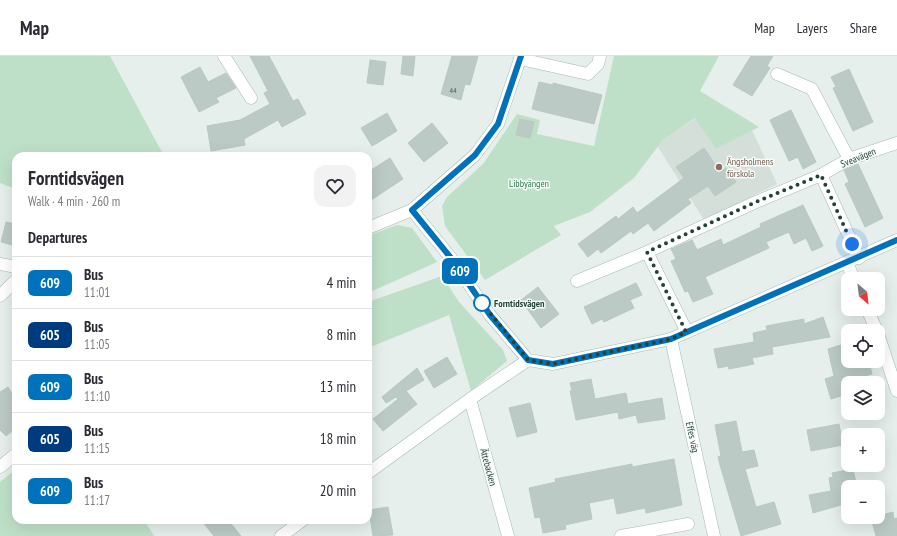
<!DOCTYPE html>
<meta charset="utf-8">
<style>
:root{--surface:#fff;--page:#f2f2f3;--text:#2b2b33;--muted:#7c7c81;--line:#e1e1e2}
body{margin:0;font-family:"PT Sans Narrow",sans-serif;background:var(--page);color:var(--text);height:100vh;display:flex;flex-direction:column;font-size:15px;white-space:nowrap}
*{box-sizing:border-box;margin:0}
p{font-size:13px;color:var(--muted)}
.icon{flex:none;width:22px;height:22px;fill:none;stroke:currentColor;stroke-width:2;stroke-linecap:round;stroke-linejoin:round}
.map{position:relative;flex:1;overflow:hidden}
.side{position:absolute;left:12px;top:96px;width:360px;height:372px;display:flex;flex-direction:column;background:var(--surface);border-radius:12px;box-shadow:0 4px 16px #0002}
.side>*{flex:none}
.badge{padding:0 8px;border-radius:6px;font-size:14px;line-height:26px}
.needle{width:26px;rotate:152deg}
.tools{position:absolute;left:841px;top:216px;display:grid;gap:8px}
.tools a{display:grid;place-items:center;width:44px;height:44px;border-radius:8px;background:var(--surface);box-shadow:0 4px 16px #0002;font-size:20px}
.you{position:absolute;width:20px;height:20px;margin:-10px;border:3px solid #fff;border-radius:50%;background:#1a73e8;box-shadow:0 0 0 6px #1a73e833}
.map>.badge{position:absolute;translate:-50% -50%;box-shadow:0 0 0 2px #fff}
h2{padding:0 16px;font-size:15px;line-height:36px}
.round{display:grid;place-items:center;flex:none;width:42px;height:42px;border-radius:12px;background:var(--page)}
.summary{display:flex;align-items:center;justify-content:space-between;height:68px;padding:0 16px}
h1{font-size:19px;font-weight:700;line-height:30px}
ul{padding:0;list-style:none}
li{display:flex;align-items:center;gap:12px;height:52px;padding:0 16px;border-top:1px solid var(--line)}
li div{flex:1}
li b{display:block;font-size:15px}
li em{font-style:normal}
li .badge{min-width:44px;font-weight:700;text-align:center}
header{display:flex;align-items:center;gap:24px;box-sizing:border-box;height:56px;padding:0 20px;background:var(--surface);border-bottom:1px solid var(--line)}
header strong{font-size:19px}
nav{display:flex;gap:22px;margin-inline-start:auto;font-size:14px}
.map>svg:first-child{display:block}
.built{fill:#d4dfda}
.green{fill:#bfe0c8}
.building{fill:#bbcac4;stroke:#b8c9c2}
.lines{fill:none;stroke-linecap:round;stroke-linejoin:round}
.minor-casing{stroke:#a8b8b2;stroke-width:13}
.minor{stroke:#fff;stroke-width:12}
.line-casing{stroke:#fff;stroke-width:9}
.line{stroke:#0072bc;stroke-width:6}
.walk{stroke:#24423a;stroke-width:4;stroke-dasharray:0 7.2}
.education-dot{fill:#8d6e63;stroke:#f7fbf9;stroke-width:1.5}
.stop-dot{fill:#fff;stroke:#0072bc;stroke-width:2}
.labels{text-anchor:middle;stroke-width:3;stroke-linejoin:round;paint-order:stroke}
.number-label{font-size:8px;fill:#4a645c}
.street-label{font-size:10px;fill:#24423a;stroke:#f7fbf9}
.education-label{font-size:10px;fill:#785e54;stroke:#f7fbf9;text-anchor:start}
.park-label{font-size:10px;fill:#2d7a4b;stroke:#f7fbf9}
.stop-label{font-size:10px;font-weight:bold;fill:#24423a;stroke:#f7fbf9;text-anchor:start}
</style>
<header>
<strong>Map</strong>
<nav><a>Map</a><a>Layers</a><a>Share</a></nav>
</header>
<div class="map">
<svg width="897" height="480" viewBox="0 0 897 480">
<rect width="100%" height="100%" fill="#e6efeb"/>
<polygon class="built" points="696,62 716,93 752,74 777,128 704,164 658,91 663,84"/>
<g class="green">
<polygon points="0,0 110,0 164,100 16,100 16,133 0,127"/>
<polygon points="614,0 719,0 700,35 759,71 716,93 695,62 663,84 634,122 590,156 554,170 561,179 485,224 445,170 442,150 447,141 483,108 517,58 540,64 537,78 594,90"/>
<polygon points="397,169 412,172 437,206 368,237 368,180"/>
<polygon points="442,220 459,246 503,294 507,305 471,335 449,259 368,292 368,246"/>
<polygon points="16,413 16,464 144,464 154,480 0,480 0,426"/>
</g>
<g class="building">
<polygon points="250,0 269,0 293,45 298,43 306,58 282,71 278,64 244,83 245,89 211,95 207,70 240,64 270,48 264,37 268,35"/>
<polygon points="403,0 415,0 413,20 401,18"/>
<polygon points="452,0 478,0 470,29 465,28 461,44 441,38"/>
<polygon points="751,0 773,0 767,10 770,12 752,40 733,29"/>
<polygon points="370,4 386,6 383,29 367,27"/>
<polygon points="200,11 208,26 226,17 236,32 216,42 219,46 199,56 181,21"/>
<polygon points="849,13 873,66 853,75 833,32 836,31 831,21"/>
<polygon points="539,26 553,29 553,27 602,39 594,68 532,53"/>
<polygon points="791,54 816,106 803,113 798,101 789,105 770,64"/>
<polygon points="387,57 397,75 372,90 361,72"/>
<polygon points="520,63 534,66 530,82 516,79"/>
<polygon points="432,67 448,87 424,106 408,87"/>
<polygon points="704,92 720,116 726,112 736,126 715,140 708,130 688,143 691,147 654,175 648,167 633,178 631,175 601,197 598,193 588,201 578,188 616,160 618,163 633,151 637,157 684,122 676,111"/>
<polygon points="390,102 403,123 368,146 368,116"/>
<polygon points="858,108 883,162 865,171 845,128 849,126 844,114"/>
<polygon points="803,149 823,190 812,195 806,182 794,188 789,176 766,186 769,192 705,221 713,238 693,246 688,235 685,236 671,205 676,203 671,193 692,184 697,194 721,183 723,189 761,171 760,168"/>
<polygon points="6,166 16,168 16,190 1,186"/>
<polygon points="636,227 642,239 630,244 634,252 604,266 602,263 592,268 584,251"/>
<polygon points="538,231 559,258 541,272 521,244"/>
<polygon points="823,261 830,281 772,291 773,298 752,302 754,308 729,313 728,310 718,312 714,293 754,286 753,277 767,274 766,270 804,263 804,268"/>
<polygon points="844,288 848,305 869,305 872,318 857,322 858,324 844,329 847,338 831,343 825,323 834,320 828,293"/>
<polygon points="447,301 457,318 434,332 424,315"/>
<polygon points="417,312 424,324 406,335 417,348 383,375 373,363 398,343 396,341 386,347 382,341"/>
<polygon points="591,323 595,343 626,337 628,348 662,342 665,363 638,367 636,359 619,363 618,356 576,364 570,335 572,335 570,327"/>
<polygon points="8,331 16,344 16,372 6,380 0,374 0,336"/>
<polygon points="530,347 537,376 517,381 509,352"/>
<polygon points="736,365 742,396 754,394 758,410 745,413 756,451 774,446 781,468 741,480 720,409 718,401 721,400 715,369"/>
<polygon points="839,368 843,389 811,395 807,374"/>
<polygon points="674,403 682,449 646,457 645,452 617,458 614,442 589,447 592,463 565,469 566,473 543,477 540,461 535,462 529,432 556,426 555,423 632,408 632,411"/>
<polygon points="853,413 857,431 848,431 848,447 813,457 809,439 831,435 829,422 833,421 832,417"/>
<polygon points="388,451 393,479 373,480 369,454"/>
<polygon points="893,456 894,463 897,462 897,480 876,480 871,462"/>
<polygon points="201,464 228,464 241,480 214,480"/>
</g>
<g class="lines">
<defs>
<g id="minor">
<polyline points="224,0 251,42"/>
<polyline points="520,3 588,18 598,8 600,0"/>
<polyline points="777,18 812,33 849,103"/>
<polyline points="821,119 859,202"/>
<polyline points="412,154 451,202 490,259 528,304 553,308 671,283 897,184"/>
<polyline points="368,172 412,154 475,99 498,68 521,0"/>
<polyline points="647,196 687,276"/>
<polyline points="847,207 854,223"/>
<polyline points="0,208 16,211"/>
<polyline points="577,225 647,196 756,146 821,119 849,103 897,87"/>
<polyline points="0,240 16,224"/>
<polyline points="867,253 877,275"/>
<polyline points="878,278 897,335"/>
<polyline points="671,283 714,480"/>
<polyline points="470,343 508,480"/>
<polyline points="0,411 16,398"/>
<polyline points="368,417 470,343 528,304"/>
<polyline points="281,480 303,464"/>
<polyline points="621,480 688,468"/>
</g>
</defs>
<use href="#minor" class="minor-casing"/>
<use href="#minor" class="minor"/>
</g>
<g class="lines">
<defs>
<polyline id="line" points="521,0 498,68 475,99 412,154 451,202 490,259 528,304 553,308 671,283 897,184"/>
</defs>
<use href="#line" class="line-casing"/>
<use href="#line" class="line"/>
<polyline class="walk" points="482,247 528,304 553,308 671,283 686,276 647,196 756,146 821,119 852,188"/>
</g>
<circle class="education-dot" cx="719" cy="111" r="4"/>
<circle class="stop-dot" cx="482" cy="247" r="8"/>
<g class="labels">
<g class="number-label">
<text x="453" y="37">44</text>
</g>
<g class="street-label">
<text transform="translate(858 101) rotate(-22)" y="4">Sveavägen</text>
<text transform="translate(693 381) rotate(78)" y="4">Effes väg</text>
<text transform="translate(489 411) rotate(75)" y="4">Ättebacken</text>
</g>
<g class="education-label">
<text x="727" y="109">Ängsholmens<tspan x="727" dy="12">förskola</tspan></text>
</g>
<g class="park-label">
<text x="529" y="131">Libbyängen</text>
</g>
<g class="stop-label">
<text x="494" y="251">Forntidsvägen</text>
</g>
</g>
</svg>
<div class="tools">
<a><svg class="needle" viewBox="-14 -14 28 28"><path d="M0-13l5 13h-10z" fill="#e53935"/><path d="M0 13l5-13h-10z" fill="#7c7c81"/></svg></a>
<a><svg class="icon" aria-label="locate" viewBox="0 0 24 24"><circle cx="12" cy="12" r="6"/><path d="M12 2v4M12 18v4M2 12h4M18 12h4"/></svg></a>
<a><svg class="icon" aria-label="layers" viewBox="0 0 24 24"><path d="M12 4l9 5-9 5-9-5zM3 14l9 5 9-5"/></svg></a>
<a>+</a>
<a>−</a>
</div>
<div class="you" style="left:852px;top:188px"></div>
<b class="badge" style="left:460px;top:215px;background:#0072bc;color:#fff">609</b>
<section class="side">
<div class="summary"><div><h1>Forntidsvägen</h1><p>Walk · 4 min · 260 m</p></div><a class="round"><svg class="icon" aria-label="heart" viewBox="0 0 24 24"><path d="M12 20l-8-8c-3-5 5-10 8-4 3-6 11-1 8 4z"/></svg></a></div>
<h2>Departures</h2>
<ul>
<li><span class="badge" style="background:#0072bc;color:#fff">609</span><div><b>Bus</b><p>11:01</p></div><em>4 min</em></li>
<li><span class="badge" style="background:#003b80;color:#fff">605</span><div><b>Bus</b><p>11:05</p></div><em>8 min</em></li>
<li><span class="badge" style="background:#0072bc;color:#fff">609</span><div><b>Bus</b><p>11:10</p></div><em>13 min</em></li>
<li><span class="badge" style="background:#003b80;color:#fff">605</span><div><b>Bus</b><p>11:15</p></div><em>18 min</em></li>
<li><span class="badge" style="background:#0072bc;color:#fff">609</span><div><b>Bus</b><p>11:17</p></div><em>20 min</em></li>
</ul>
</section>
</div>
